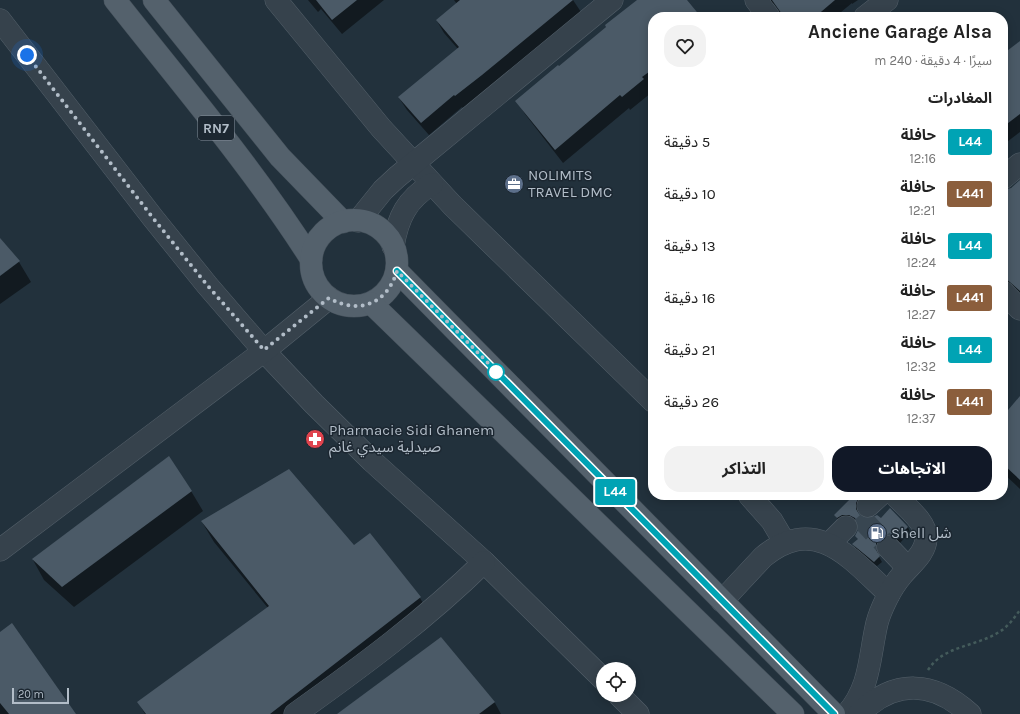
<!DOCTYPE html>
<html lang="ar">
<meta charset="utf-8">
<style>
:root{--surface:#fff;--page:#f2f2f2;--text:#222;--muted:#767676;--accent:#111827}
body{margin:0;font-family:Karla,"Noto Sans Arabic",sans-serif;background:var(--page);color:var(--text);direction:rtl;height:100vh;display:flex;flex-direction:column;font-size:15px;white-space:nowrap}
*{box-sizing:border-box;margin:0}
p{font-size:13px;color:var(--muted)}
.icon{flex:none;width:22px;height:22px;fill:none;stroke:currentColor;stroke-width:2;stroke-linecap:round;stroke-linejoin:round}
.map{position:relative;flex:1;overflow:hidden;direction:ltr}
.drawer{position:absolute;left:648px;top:12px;width:360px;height:488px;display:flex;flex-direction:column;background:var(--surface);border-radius:16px;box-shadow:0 2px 10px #0003;direction:rtl}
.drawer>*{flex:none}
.badge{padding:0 8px;border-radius:3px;font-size:14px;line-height:26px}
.buttons{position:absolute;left:596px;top:662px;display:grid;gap:8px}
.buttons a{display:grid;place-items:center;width:40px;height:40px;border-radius:50%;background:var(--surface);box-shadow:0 2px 10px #0003;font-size:20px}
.scale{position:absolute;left:12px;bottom:10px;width:57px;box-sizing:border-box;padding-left:4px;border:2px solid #b2bdc8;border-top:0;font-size:11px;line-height:14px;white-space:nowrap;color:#b2bdc8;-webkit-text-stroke:3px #1c2731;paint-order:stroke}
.you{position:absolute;width:20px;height:20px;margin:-10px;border:3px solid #fff;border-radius:50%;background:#1a73e8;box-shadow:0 0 0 6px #1a73e833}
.map>.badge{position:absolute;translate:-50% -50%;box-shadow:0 0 0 2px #fff}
h2{padding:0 16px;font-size:15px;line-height:36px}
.round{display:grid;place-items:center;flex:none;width:42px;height:42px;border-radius:16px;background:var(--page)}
.overview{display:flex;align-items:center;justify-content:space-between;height:68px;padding:0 16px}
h1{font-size:19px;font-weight:700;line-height:30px}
.action{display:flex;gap:8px;margin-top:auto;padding:8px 16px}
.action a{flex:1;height:46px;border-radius:16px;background:var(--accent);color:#fff;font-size:16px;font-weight:700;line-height:46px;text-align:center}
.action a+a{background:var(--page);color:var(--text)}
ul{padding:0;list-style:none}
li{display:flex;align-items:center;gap:12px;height:52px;padding:0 16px}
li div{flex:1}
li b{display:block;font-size:15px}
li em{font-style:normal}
li .badge{min-width:44px;font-weight:700;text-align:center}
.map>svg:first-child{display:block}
.shadow{fill:#0007}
.building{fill:#4b5a67}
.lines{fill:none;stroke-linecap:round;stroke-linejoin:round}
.minor-tunnel{stroke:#384651;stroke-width:22;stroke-dasharray:22 11;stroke-linecap:butt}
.minor-casing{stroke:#54606a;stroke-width:23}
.major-casing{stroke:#424e58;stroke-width:23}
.path{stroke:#445b5b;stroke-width:2.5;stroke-dasharray:3 3;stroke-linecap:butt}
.minor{stroke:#36424c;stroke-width:22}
.major{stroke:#54616c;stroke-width:22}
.line-casing{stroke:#fff;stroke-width:9}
.line{stroke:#00a3b4;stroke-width:6}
.walk{stroke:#b2bdc8;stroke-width:4;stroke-dasharray:0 7.2}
.stop-dot{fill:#fff;stroke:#00a3b4;stroke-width:2}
.labels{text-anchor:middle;stroke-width:3;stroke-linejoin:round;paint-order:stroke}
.shield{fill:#1c2731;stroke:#85909b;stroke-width:1}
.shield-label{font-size:14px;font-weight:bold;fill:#b2bdc8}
.poi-label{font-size:15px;fill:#b2bdc8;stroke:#1c2731;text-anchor:start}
</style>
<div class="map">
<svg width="1020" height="714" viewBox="0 0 1020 714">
<rect width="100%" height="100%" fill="#22313c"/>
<g class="shadow">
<polygon points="308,0 384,0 342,34 321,9 318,12"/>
<polygon points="454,0 573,0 581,12 463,108 462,107 429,135 407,110 399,98 458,49 444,33 437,21 457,4"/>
<polygon points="639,0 686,0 700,17 653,17 653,89 650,91 651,93 630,110 629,108 563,163 525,114 517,101"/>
<polygon points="766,0 858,0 852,4 852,3 835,17 783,17 774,4"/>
<polygon points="1020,42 1020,132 1003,145 1003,55"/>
<polygon points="1020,181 1020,295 1014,292 1005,280 1003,281 1003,191 1011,188"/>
<polygon points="0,239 19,262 31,282 0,304"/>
<polygon points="1020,397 1020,489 1003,473 1003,418"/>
<polygon points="191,491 203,511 74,607 44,580 33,560"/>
<polygon points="858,498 861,503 858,508 858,514 864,519 881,520 908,527 910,532 900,543 895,540 878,548 878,555 882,562 877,566 856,549 854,544 858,540 859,523 852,519 838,520 835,515"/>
<polygon points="202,522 354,546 370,535 420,598 432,618 307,714 145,714 138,702 268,608 214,542"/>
<polygon points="0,634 74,714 0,714"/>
<polygon points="440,639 495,703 501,714 338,714"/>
</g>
<g class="building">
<polygon points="316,0 357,0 332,20"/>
<polygon points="460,0 573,0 482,75 455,96 454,95 421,123 398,97 459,47 436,20"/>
<polygon points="637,0 687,0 701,17 653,17 653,69 642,77 644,79 622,97 620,95 555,150 515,101 558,65 559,66 606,27 605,25"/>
<polygon points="772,0 835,0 815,17 784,17"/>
<polygon points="1020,41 1020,114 1003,127 1003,54"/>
<polygon points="1020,180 1020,291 1003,276 1003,190 1011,188"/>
<polygon points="0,238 20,261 0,276"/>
<polygon points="1020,396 1020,480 1003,464 1003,416"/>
<polygon points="169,456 192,491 62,587 32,559"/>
<polygon points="289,469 354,545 370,533 421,597 270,714 146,714 137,702 269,606 201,521"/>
<polygon points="854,495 857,495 859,497 856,503 856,509 859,514 864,518 871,518 877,515 881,518 890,508 908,527 897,538 892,535 885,535 879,538 876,543 876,550 880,556 874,562 852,544 858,539 855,536 858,530 858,524 855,518 849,515 842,515 837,518 834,515"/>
<polygon points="12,623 76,714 9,714 0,703 0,632"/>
<polygon points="441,637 495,702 479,714 337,714"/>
</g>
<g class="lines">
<polyline class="minor-tunnel" points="859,516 888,547"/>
<defs>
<g id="minor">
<polyline points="276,0 381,128 452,205 653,401"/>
<polyline points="756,0 769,17"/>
<polyline points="865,17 887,0"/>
<polyline points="0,20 153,218 207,285 264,351 314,404 372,461 484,562 603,679"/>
<polyline points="1003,178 1020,164"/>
<polyline points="358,221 383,190 397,177 612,0"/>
<path d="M393 246C398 217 407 199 432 184"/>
<polyline points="1003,292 1020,309"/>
<polyline points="749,495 772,521 785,543"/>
<polyline points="868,506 880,495"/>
<polyline points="829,544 846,527"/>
<polyline points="888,547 908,568"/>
<polyline points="0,550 264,351 329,298"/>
<path d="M722 601 763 557C816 513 851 559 889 594"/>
<polyline points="619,695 638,714"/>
<path d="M295 714C361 667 426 619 484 562"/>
<path d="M847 714C871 686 869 657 877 623 879 615 883 606 887 598 891 590 896 582 902 575 911 564 926 553 926 538 927 522 905 506 895 495"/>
<path d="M859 714C895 678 934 681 970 714"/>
</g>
<g id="major">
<path d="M115 0C182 85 253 168 311 259"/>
<polyline points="154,0 280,157 343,222"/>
<circle cx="354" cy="263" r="43"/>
<polyline points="397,271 834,714"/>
<polyline points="371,303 793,714"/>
</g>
</defs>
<use href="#minor" class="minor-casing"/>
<use href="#major" class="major-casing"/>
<path class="path" d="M928 670C944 645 976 647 999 632 1008 627 1014 618 1020 610"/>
<use href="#minor" class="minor"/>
<use href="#major" class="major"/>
</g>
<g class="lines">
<defs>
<polyline id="line" points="397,271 834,714"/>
</defs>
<use href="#line" class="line-casing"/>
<use href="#line" class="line"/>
<path class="walk" d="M27 55 153 218 207 285 264 350 329 298C359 315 387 304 397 271L498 373 496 372"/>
</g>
<defs>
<symbol id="office-disc" viewBox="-11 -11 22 22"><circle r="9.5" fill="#5c6f8a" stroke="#1c2731"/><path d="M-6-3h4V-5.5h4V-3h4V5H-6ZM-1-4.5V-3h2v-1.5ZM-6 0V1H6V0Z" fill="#fff"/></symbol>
<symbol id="pharmacy-disc" viewBox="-11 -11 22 22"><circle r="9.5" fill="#e0444e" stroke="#1c2731"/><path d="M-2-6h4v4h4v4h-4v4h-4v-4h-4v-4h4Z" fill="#fff"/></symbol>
<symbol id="fuel-disc" viewBox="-11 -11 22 22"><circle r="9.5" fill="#5c6f8a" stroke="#1c2731"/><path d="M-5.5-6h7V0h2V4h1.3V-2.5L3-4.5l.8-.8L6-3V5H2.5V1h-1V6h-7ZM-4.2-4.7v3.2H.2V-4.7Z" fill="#fff"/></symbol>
</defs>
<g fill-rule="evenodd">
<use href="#office-disc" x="503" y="173" width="22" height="22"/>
<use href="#pharmacy-disc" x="304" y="428" width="22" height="22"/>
<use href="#fuel-disc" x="866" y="522" width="22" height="22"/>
</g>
<circle class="stop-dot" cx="496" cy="372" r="8"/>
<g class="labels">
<rect class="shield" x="198" y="116" width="36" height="24" rx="3"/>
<g class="shield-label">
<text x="216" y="133">RN7</text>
</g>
<g class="poi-label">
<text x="528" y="180">NOLIMITS<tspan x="528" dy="17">TRAVEL DMC</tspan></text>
<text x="329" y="435">Pharmacie Sidi Ghanem<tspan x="329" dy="17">صيدلية سيدي غانم</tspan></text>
<text x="891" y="538">Shell شل</text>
</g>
</g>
</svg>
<div class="buttons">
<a><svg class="icon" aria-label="locate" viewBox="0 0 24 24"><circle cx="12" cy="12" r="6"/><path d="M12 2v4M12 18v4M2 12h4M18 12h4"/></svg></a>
</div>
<div class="scale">20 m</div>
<div class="you" style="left:27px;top:55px"></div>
<b class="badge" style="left:615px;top:492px;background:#00a3b4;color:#fff">L44</b>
<section class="drawer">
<div class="overview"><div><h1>Anciene Garage Alsa</h1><p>سيرًا · 4 دقيقة · 240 m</p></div><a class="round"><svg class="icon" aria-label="heart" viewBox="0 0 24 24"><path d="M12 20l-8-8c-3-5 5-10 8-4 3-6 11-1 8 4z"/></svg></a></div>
<h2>المغادرات</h2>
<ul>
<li><span class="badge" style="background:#00a3b4;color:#fff">L44</span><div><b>حافلة</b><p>12:16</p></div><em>5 دقيقة</em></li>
<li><span class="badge" style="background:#8b5e3c;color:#fff">L441</span><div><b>حافلة</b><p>12:21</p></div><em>10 دقيقة</em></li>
<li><span class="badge" style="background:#00a3b4;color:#fff">L44</span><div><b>حافلة</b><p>12:24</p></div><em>13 دقيقة</em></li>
<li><span class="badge" style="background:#8b5e3c;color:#fff">L441</span><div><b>حافلة</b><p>12:27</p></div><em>16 دقيقة</em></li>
<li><span class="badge" style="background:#00a3b4;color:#fff">L44</span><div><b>حافلة</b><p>12:32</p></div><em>21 دقيقة</em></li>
<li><span class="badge" style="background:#8b5e3c;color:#fff">L441</span><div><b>حافلة</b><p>12:37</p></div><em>26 دقيقة</em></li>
</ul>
<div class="action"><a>الاتجاهات</a><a>التذاكر</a></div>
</section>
</div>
